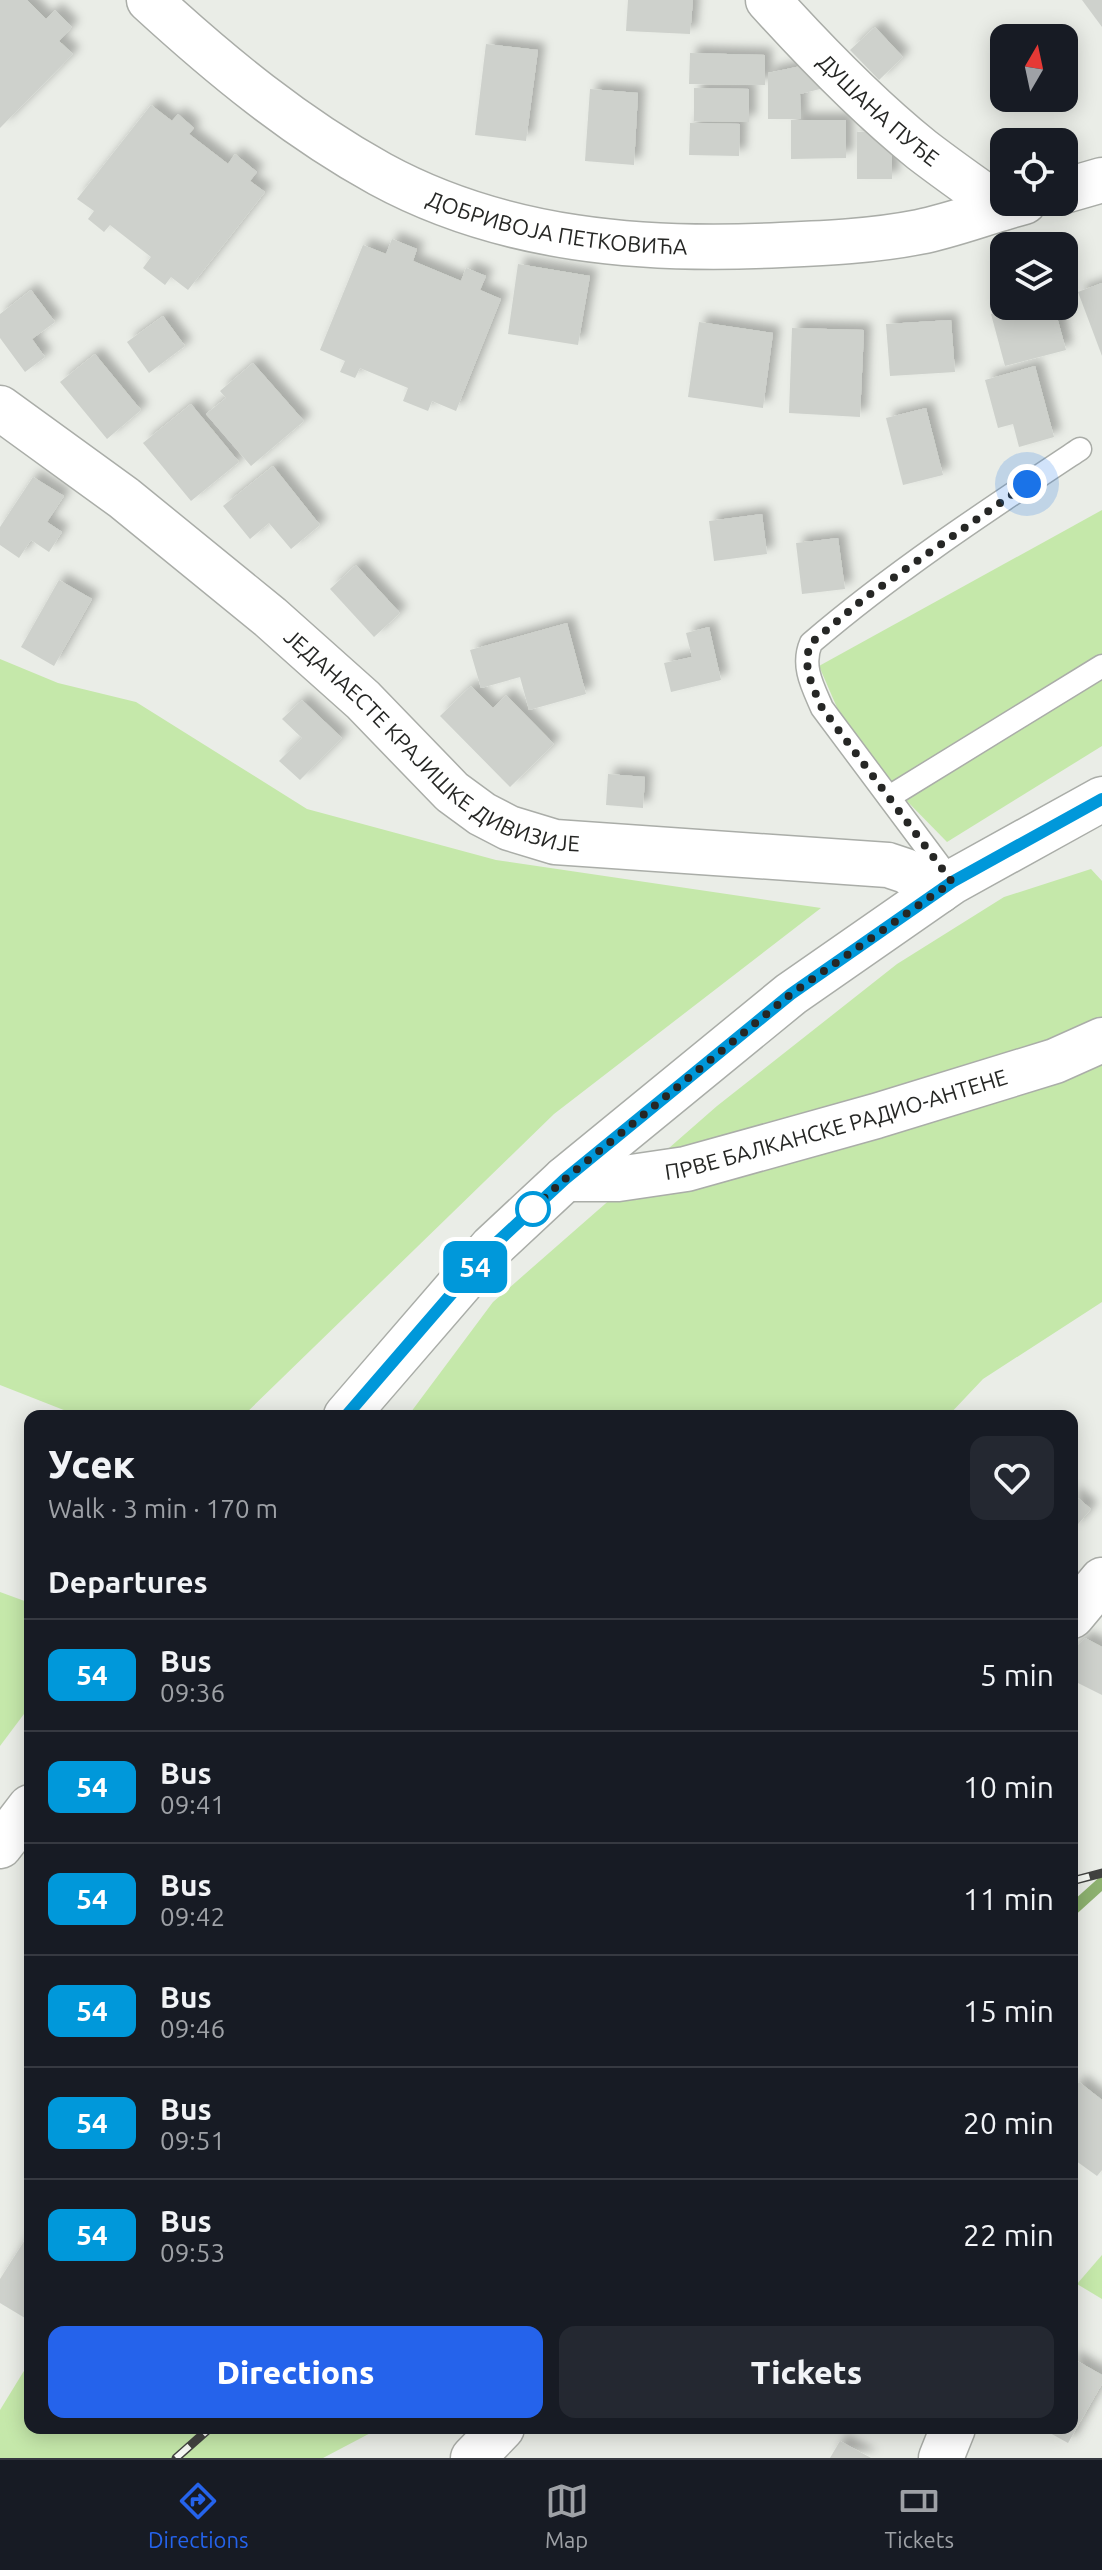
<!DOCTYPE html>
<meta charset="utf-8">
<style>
:root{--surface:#171b24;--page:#242831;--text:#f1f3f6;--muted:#9ea1a6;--line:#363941;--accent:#2563eb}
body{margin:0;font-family:Ubuntu,sans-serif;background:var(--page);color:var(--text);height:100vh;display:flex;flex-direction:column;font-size:30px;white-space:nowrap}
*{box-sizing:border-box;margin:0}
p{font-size:26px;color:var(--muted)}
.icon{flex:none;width:44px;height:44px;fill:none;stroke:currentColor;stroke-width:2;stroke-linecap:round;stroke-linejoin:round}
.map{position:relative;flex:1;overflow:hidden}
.panel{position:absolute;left:24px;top:1410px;width:1054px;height:1024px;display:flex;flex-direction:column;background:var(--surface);border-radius:16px;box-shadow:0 4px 20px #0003}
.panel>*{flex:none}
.badge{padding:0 16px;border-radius:12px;font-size:28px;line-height:52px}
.needle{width:52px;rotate:9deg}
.controls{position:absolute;left:990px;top:24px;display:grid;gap:16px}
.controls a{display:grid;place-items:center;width:88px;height:88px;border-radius:16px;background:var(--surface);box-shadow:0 4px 20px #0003;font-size:40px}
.you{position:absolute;width:40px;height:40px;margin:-20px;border:6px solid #fff;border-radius:50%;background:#1a73e8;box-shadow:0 0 0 12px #1a73e833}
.map>.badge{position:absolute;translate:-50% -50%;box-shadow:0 0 0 4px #fff}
h2{padding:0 24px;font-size:30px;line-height:72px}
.round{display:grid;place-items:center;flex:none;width:84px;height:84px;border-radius:16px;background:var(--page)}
.summary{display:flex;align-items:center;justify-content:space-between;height:136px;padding:0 24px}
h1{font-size:38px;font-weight:800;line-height:60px}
.action{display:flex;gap:16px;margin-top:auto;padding:16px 24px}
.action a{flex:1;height:92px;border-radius:16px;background:var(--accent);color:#fff;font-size:32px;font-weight:800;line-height:92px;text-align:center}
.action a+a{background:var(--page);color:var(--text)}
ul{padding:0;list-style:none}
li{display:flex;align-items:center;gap:24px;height:112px;padding:0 24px;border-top:2px solid var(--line)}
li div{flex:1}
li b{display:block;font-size:30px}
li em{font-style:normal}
li .badge{min-width:88px;font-weight:700;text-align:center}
.tab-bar{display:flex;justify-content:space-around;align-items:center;height:112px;border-top:2px solid var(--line);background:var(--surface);font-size:22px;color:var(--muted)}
.tab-bar a{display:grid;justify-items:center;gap:4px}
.tab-bar .active{color:var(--accent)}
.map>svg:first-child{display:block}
.green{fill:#c5e8aa}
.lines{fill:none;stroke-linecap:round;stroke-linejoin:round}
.stream{stroke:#8db16f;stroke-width:12}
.building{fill:#ced1cc;filter:url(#shadow)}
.service-casing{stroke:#aaada8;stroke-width:25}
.minor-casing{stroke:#aaada8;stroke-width:47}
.secondary-casing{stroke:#aaada8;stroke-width:47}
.service{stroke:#fff;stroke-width:22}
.minor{stroke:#fff;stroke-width:44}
.secondary{stroke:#fff;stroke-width:44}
.rail-casing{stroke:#414240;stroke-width:9}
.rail{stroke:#f7faf5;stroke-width:6;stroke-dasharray:18;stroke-linecap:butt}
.line-casing{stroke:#fff;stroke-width:18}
.line{stroke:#0098da;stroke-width:12}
.walk{stroke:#262725;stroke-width:8;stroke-dasharray:0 14.4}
.stop-dot{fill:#fff;stroke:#0098da;stroke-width:4}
.labels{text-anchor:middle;stroke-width:6;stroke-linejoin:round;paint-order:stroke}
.street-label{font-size:22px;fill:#262725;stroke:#f7faf5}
</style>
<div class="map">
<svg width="1102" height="2458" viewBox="0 0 1102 2458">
<defs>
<filter id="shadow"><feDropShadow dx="7" dy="-7" stdDeviation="4" flood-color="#0004"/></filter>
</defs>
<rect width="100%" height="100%" fill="#eaede7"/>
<g class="green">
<polygon points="1102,510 1102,746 947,842 854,747 819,666"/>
<polygon points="0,659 58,683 136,702 307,809 496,860 821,908 554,1114 243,1416 79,1416 0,1385"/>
<polygon points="1091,869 1102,881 1102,1302 983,1379 948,1416 408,1416 493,1302 717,1106 897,964 1004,897"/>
<polygon points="0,1592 30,1603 30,1706 0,1746"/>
<polygon points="1102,2255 1102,2299 1077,2284"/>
<polygon points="30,2361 30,2428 380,2428 323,2458 0,2458 0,2410"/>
</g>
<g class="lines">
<polyline class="stream" points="1072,1910 1102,1883"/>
</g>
<g class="building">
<polygon points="0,0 27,0 46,19 55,10 72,27 59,41 73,54 0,128"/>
<polygon points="628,0 693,0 690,34 626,31"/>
<polygon points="1082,0 1102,0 1102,27"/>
<polygon points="875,27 903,57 879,80 850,50"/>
<polygon points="486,44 538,50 526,141 475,135"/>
<polygon points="690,53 765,55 765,85 689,84"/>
<polygon points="820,62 832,86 800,94 801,119 768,119 768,73"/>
<polygon points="694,88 749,89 749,122 694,121"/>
<polygon points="590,89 638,93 634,165 585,161"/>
<polygon points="151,105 172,121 178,114 194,128 189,134 228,164 235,154 257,172 250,181 265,192 188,290 171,277 165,285 143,268 151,257 110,225 104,232 88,219 94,211 77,199"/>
<polygon points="791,120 846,120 846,158 791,159"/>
<polygon points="690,123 740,124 739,156 689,155"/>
<polygon points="892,131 892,179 857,179 857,132"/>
<polygon points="392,239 417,249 413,261 461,281 466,268 486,276 480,290 501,299 456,411 432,401 428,411 403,401 408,388 360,368 355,378 340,372 345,361 320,350 363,245 386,254"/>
<polygon points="518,264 590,276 578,345 508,334"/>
<polygon points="1102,283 1102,356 1078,292"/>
<polygon points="31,290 55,322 32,339 45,357 25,372 0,338 0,314"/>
<polygon points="1022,306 1054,306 1066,350 1005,366 991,314"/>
<polygon points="163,316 185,346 149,373 127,342"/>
<polygon points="951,320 955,372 890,376 886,324"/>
<polygon points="699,322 773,333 763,408 688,397"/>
<polygon points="792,328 864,330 860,417 789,413"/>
<polygon points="95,354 141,410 107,439 60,382"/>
<polygon points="253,363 304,421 251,466 206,414 226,398 220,391"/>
<polygon points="1035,366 1054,437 1019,447 1013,424 998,428 985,380"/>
<polygon points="191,404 239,462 191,501 143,443"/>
<polygon points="926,408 943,475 903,485 886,418"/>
<polygon points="273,466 320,525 291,549 269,523 250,539 223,506"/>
<polygon points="33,477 64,496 47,522 62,532 49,552 31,540 19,558 0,545 0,527"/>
<polygon points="762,514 767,554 714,561 709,521"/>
<polygon points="838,538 845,589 802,594 796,543"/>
<polygon points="356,565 400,613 374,637 330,589"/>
<polygon points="59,580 92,599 54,666 21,647"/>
<polygon points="567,623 586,694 529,710 520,677 481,688 470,650"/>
<polygon points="709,627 721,680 671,692 664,663 692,657 686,633"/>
<polygon points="471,686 493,708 506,695 554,744 510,787 440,716"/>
<polygon points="302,700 342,738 300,780 279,761 302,738 282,719"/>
<polygon points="608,774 645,777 643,808 606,805"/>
<polygon points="1072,1493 1091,1509 1072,1531"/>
<polygon points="1085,1638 1102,1647 1102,1695 1072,1680 1072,1651"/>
<polygon points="1079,2082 1102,2100 1102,2170 1097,2176 1072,2158 1072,2092"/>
<polygon points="30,2232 30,2321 0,2303 0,2279"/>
<polygon points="1072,2358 1102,2375 1102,2384 1068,2443 1041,2428 1072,2428"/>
<polygon points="840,2441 871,2458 830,2458"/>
</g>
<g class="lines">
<defs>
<g id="service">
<polyline points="889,797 1102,666"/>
<path d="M952 882 822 708C813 687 801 666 811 643 895 571 988 510 1080 449"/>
</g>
<g id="minor">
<path id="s1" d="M149 0C221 66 295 127 380 174 503 241 644 252 781 245 827 243 873 241 919 232 954 225 989 211 1024 202"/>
<path id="s2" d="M768 0C816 53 866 105 922 150 948 170 975 189 1002 208"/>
<polyline points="1064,191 1102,180"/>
<path id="s3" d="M0 408 124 498 270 617 363 700 452 792 482 814 509 828 555 842 888 865 906 871 939 891"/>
<path id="s4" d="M565 1179H618L686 1169 876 1116 1055 1061 1102 1040"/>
<polyline points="1072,1616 1102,1580"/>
<polyline points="473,2458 502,2428"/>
<polyline points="941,2458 953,2428"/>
</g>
<g id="secondary">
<polyline points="346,1416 492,1247 565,1179 791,994 952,882 1102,799"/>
<polyline points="0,1846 30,1807"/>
</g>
</defs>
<use href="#service" class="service-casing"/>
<use href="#minor" class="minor-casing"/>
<use href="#secondary" class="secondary-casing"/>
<use href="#service" class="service"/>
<use href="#minor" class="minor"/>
<use href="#secondary" class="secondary"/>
<defs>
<g id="rail">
<polyline points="1072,1881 1102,1873"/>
<polyline points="176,2458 210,2428"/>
</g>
</defs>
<use href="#rail" class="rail-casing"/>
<use href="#rail" class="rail"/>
</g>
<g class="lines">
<defs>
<polyline id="line" points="346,1416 492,1247 565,1179 791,994 952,882 1102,799"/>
</defs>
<use href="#line" class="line-casing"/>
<use href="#line" class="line"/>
<path class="walk" d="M533 1209 528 1213 565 1179 791 994 952 882 822 708C813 687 801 666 811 643L866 597 1027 484"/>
</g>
<circle class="stop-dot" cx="533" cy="1209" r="16"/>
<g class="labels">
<g class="street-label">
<text dy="8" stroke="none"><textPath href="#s2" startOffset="156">ДУШАНА ПУЂЕ</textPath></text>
<text dy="8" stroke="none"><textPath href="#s1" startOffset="476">ДОБРИВОЈА ПЕТКОВИЋА</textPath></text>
<text dy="8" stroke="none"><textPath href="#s3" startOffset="550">ЈЕДАНАЕСТЕ КРАЈИШКЕ ДИВИЗИЈЕ</textPath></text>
<text dy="8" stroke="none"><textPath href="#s4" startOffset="278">ПРВЕ БАЛКАНСКЕ РАДИО-АНТЕНЕ</textPath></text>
</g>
</g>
</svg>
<div class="controls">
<a><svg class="needle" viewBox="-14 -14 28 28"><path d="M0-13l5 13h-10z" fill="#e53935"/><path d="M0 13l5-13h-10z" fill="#9ea1a6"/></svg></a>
<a><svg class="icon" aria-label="locate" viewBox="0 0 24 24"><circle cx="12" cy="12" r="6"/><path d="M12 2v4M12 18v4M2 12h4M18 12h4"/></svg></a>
<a><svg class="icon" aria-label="layers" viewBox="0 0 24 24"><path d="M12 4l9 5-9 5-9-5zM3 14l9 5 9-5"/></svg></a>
</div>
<div class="you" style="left:1027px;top:484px"></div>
<b class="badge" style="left:475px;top:1267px;background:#0098da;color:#fff">54</b>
<section class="panel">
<div class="summary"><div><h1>Усек</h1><p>Walk · 3 min · 170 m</p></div><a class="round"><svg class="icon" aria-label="heart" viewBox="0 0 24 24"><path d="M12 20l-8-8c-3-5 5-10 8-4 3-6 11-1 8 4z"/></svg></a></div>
<h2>Departures</h2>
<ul>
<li><span class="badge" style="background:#0098da;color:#fff">54</span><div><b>Bus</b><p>09:36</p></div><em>5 min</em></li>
<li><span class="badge" style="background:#0098da;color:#fff">54</span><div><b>Bus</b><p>09:41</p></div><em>10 min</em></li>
<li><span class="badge" style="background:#0098da;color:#fff">54</span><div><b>Bus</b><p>09:42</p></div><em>11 min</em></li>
<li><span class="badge" style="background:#0098da;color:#fff">54</span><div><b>Bus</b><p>09:46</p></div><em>15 min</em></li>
<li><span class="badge" style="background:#0098da;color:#fff">54</span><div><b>Bus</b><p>09:51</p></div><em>20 min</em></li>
<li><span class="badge" style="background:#0098da;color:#fff">54</span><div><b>Bus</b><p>09:53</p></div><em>22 min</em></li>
</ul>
<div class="action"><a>Directions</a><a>Tickets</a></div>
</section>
</div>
<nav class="tab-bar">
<a class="active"><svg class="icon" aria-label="directions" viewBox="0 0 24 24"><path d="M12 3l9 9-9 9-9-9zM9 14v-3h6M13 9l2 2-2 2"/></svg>Directions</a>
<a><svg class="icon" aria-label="map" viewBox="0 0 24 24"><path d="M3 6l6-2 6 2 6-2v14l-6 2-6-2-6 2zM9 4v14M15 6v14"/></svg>Map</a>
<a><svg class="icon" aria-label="tickets" viewBox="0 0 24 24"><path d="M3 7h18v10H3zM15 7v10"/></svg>Tickets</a>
</nav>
